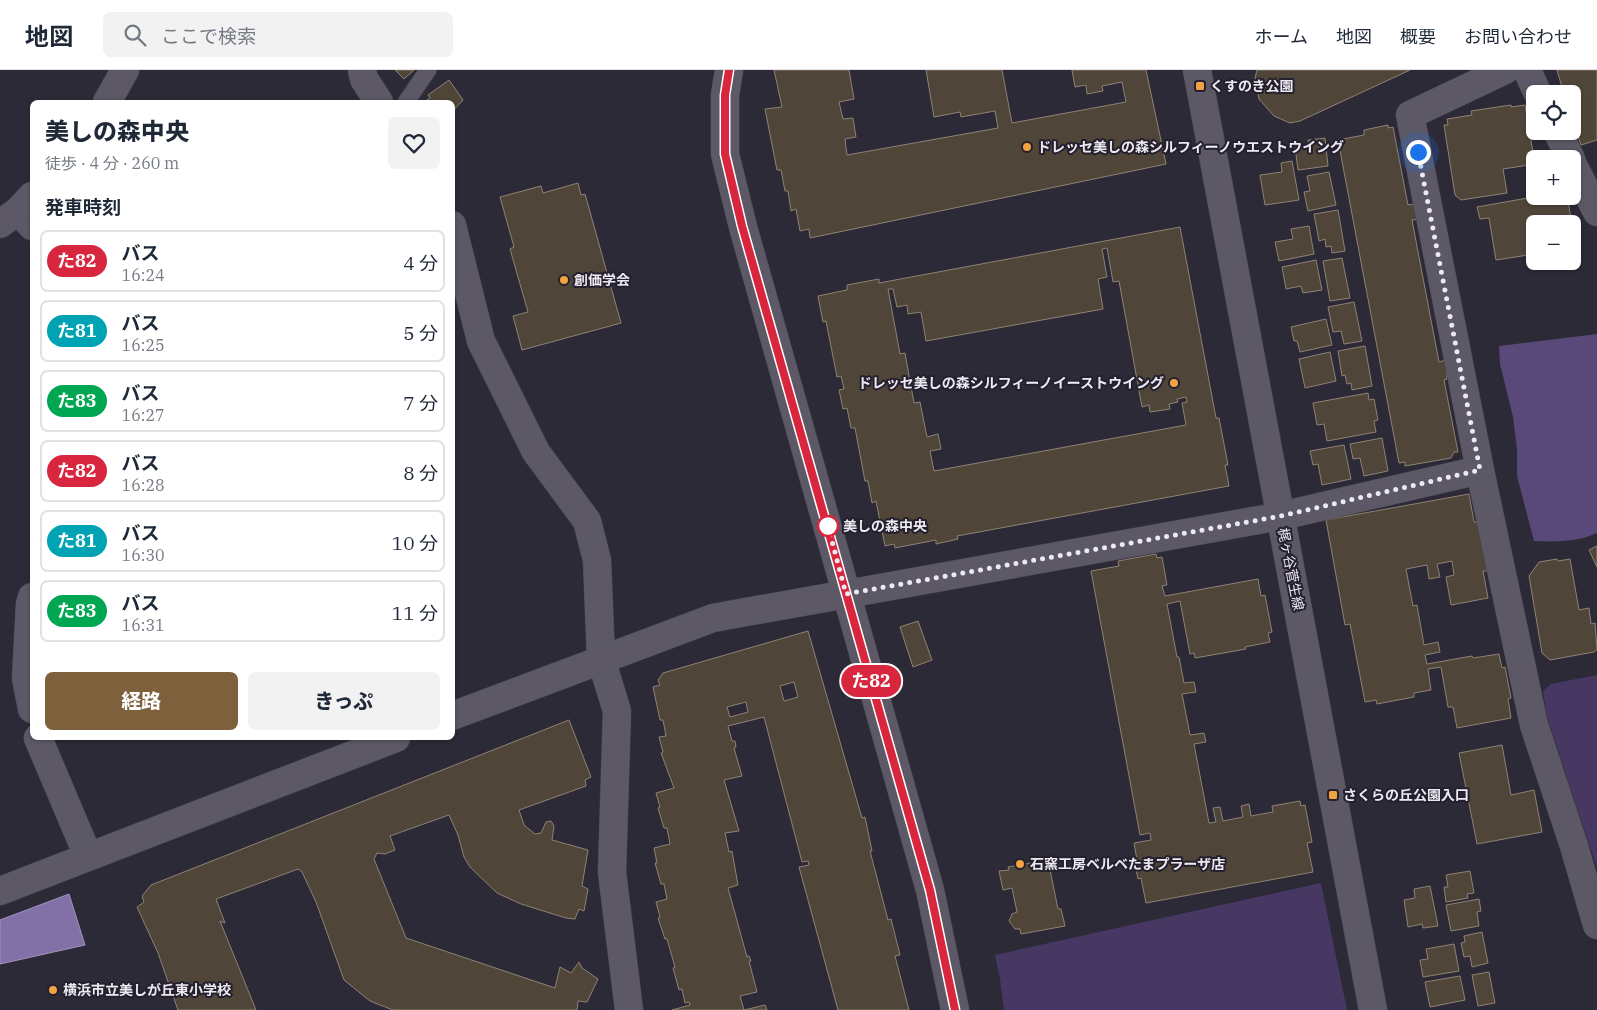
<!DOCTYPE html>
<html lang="ja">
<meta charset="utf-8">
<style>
:root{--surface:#fff;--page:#f2f2f3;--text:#1f2937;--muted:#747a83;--line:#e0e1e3;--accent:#7e603c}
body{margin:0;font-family:"IBM Plex Serif","Noto Sans JP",serif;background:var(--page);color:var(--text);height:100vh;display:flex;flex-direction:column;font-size:19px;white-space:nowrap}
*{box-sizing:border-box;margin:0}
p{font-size:16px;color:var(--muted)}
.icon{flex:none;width:28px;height:28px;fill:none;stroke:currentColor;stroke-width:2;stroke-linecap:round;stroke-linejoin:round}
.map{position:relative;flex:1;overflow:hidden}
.side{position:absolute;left:30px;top:30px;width:425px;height:640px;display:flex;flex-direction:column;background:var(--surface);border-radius:8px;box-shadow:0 1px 4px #0004}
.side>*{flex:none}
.badge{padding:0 10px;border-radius:16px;font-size:18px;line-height:32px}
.fabs{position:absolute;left:1526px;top:15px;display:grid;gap:10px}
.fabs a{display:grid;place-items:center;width:55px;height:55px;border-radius:8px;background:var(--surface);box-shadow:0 1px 4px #0004;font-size:25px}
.you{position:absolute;width:25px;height:25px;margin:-12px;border:4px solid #fff;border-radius:50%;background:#1a73e8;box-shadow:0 0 0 8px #1a73e833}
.map>.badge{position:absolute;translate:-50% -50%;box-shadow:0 0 0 2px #fff}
h2{padding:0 15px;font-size:19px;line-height:45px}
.round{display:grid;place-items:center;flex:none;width:52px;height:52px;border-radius:8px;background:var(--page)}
.summary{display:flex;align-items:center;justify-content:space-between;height:85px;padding:0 15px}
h1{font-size:24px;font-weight:800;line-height:38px}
.action{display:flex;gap:10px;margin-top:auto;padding:10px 15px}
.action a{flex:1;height:58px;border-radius:8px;background:var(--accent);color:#fff;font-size:20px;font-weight:800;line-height:58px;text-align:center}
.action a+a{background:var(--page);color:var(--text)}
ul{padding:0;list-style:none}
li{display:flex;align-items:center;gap:15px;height:62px;margin:0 10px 8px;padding:0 5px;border:2px solid var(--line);border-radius:8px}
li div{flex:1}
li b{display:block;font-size:19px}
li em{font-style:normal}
li .badge{min-width:55px;font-weight:700;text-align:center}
header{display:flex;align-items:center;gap:30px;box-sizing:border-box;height:70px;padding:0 25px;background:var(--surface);border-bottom:1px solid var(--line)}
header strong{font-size:24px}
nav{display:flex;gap:28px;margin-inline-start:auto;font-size:18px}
.search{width:350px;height:45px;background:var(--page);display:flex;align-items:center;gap:12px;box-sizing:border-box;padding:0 18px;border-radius:8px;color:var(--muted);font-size:19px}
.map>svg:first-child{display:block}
.green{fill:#473763}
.forest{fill:#59487a}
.water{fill:#8271a6;stroke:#a295bd}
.building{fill:#504539;stroke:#8f8275;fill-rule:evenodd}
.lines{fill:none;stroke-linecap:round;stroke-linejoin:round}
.service-casing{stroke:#494651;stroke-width:18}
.minor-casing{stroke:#494651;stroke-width:29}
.tertiary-casing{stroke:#494651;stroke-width:29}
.service{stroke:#5c5866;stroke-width:16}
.minor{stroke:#5c5866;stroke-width:28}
.tertiary{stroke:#5c5866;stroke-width:28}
.line-casing{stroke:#fff;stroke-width:11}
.line{stroke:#d7263d;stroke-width:8}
.walk{stroke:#ece9f2;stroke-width:5;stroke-dasharray:0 9}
.poi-dot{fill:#f3a442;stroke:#24202d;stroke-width:2}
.stop-dot{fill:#fff;stroke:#d7263d;stroke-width:2.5}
.labels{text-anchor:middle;stroke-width:4;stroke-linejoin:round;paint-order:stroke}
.poi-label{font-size:14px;font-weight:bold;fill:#ece9f2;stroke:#24202d;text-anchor:start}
.stop-label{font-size:14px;font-weight:bold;fill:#ece9f2;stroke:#24202d;text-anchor:start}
.street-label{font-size:14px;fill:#ece9f2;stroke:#24202d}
</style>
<header>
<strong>地図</strong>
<div class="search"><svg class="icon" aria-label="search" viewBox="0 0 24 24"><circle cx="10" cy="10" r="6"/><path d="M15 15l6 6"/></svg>ここで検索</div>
<nav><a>ホーム</a><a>地図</a><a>概要</a><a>お問い合わせ</a></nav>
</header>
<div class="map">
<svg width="1597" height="940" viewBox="0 0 1597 940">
<rect width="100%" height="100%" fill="#2d2a37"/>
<g class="green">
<polygon points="1597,605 1597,798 1547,647 1543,621 1551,614"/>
<polygon points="1321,813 1347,940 1004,940 1000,909 995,885"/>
</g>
<path class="forest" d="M1597 264V463C1577 472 1556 472 1534 471L1517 406V379L1513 347 1500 294 1499 276Z"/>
<polygon class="water" points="69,824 85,875 0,894 0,850"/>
<g class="building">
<polygon points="395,0 414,0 404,9"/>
<polygon points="774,0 849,0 854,29 839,32 843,49 853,48 856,67 845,69 847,85 998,58 995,41 961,47 960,42 934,47 926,0 1002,0 1012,53 1126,32 1122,12 1102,16 1103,21 1087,24 1086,15 1075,17 1072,0 1146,0 1166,94 810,168 809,159 800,161 796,139 791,141 788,121 785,121 781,100 777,100 765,39 782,37"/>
<polygon points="1257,0 1410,0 1300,51 1290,53 1274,46 1259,29 1255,8"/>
<polygon points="1557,0 1597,0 1597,70 1581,75 1572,49 1572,24 1564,24"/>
<polygon points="449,10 463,30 453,41 454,44 452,45 452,32 424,32 430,28 428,25"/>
<polygon points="1511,35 1511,37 1525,35 1535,94 1503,99 1507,123 1461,130 1455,125 1444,55 1448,55 1447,49 1472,45 1471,41"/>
<polygon points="1388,55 1388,58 1393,57 1408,135 1419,133 1422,149 1412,150 1439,292 1446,290 1447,309 1444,310 1458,382 1454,382 1451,388 1405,396 1405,392 1399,393 1338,70 1364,65 1364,60"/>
<polygon points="1325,68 1328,96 1298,100 1295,77 1309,76 1308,70"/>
<polygon points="1292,91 1299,130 1265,135 1260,105 1282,102 1281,93"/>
<polygon points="1329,102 1336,135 1308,141 1304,122 1310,121 1307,106"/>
<polygon points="578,113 581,125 585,124 621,253 522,280 513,246 528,242 510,179 514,177 500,127 541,116 543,123"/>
<polygon points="1539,126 1567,126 1572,154 1535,154 1535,184 1496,190 1489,148 1480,149 1477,137"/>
<polygon points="1338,140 1345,181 1332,183 1331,176 1326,177 1325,169 1319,171 1314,144"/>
<polygon points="1309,156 1314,184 1279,191 1275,172 1293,169 1291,159"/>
<path d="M1180 157 1216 348H1219L1228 395H1225L1229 416 957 466 958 469 936 474V470L895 478 894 474 885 476 876 431 872 433 868 411H865L855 358H851L847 338 843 339 839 320 844 319 841 306 837 307 826 251 823 252 818 226 847 220V215L879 209V213ZM1107 178 1113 212 1119 211 1142 337 1149 335 1150 342 1170 339 1169 334 1178 332 1177 329 1186 327 1187 332 1182 333 1186 355 934 401 930 381 941 379 938 364 927 367 920 332 914 333 905 283 900 284 888 219H893L897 237 907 235 908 244 921 242 926 271 1103 239 1098 209 1107 207 1102 179Z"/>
<polygon points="1342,188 1350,228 1330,231 1323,191"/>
<polygon points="1316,190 1322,220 1303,223 1301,216 1286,219 1282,197"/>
<polygon points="1354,232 1362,271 1344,274 1341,261 1333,262 1328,237"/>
<polygon points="1326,249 1332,275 1300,282 1297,271 1294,271 1291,257"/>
<polygon points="1365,276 1372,316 1352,320 1351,313 1347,314 1345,305 1342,306 1338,281"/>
<polygon points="1330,282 1336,311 1305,318 1299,289"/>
<polygon points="1368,323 1369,330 1374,329 1378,350 1374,351 1376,362 1327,371 1324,354 1317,355 1313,333"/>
<polygon points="1382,368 1388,401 1364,406 1360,388 1353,389 1350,374"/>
<polygon points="1344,375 1351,409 1322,415 1318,394 1313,395 1310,381"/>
<polygon points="1469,424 1474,452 1478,452 1488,501 1483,501 1488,528 1451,535 1446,507 1454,505 1452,491 1437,494 1440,507 1429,509 1427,495 1406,499 1413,536 1417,535 1424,575 1438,572 1440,582 1425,585 1427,594 1472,586 1473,588 1499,584 1502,598 1505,597 1511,628 1508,629 1511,648 1457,658 1453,637 1448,637 1441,597 1428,599 1431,620 1414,623 1414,627 1377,634 1376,630 1365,632 1350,554 1345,555 1326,450"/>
<polygon points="1597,476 1597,497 1589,480"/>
<polygon points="1156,484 1157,488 1162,487 1167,515 1162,516 1165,526 1258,509 1261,526 1265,525 1272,562 1268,563 1270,572 1245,577 1246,579 1195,588 1194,583 1190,584 1180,531 1167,534 1177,587 1179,587 1184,613 1194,612 1196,622 1182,624 1190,665 1204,663 1206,672 1194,674 1209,753 1216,752 1213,738 1220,737 1223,751 1243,747 1241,736 1249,734 1251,746 1273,742 1272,736 1300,731 1301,736 1305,735 1312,772 1307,773 1313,802 1146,833 1141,808 1138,809 1134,790 1137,790 1134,773 1151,770 1150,763 1140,765 1091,501 1119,496 1118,491"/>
<polygon points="1557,489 1558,491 1570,489 1579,540 1589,538 1591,554 1595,553 1597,580 1594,582 1550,590 1542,583 1529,506 1539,492"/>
<polygon points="918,551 932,590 913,597 900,557"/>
<path d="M808 561 862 748 865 747 872 781H870L888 850 891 849 900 885 895 886 909 940H838L799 797 809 795 808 791 802 792 764 647 728 656 732 671H735L736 677 734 678 742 706 724 710 739 761 725 763 729 782 732 781 738 815 728 818 747 887 749 886 751 891H749L757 922 740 926 744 940H672L690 935 689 932 685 933 682 919 679 920 673 898 675 897 667 869H665L658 848 660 847 656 832 667 829 664 814H661L655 793H657L654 778 670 774 667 758H664L658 738 660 737 656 723 674 718 661 683 663 682 659 667 666 666 663 650H660L653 617 660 615 658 610 663 603ZM794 612 798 627 784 631 780 616ZM746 632 748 642 730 647 727 637Z"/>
<polygon points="569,650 591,707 585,710 586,716 519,740 524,755 535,764 541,763 546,752 551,751 554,756 552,770 588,780 582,816 588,819 584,841 579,839 575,849 566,848 521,834 497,823 470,797 464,787 458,765 449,745 390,766 395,780 385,784 377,783 374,789 406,868 555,918 560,897 571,903 579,892 582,898 598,909 587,932 578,931 577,940 393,940 370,931 344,910 316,832 302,802 298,799 216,829 225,853 220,851 256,940 178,940 158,883 137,837 144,832 142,826 151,815"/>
<polygon points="1502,675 1511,725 1534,720 1542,762 1477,774 1459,683"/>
<polygon points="1048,790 1058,839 1061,839 1065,856 1021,864 1020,859 1015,859 1009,851 1012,844 1017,842 1012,818 1003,820 999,801 1009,800 1008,797"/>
<polygon points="1470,801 1474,823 1467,824 1468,828 1446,832 1444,817 1448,817 1446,805"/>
<polygon points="1430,816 1438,856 1423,858 1422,854 1408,857 1404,830 1415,828 1414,819"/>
<polygon points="1479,829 1481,841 1477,842 1479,856 1451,861 1446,835"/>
<polygon points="1482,862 1488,893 1472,897 1470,886 1464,887 1461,873 1465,872 1464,866"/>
<polygon points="1454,874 1459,901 1423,907 1420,890 1428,889 1426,879"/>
<polygon points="1489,902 1495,933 1478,936 1472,905"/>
<polygon points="1460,906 1465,930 1430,937 1425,912"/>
<polygon points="765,935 767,940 744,940"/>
</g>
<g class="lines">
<defs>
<polyline id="service" points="406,32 428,0"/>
<g id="minor">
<polyline points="362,0 364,9 379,32"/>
<polyline points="1505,0 1410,45 1480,400 1534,655 1574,776 1597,855"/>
<polyline points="1527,0 1538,24"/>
<polyline points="1557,61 1571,89"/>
<polyline points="1572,93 1597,142"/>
<polyline points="18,141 32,156"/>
<polyline points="452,155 481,271 536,382 587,451 597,490 601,589 617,641 612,802 629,940"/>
<polyline points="32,527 30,534 26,608 32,639"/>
<polyline points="452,646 713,548 1281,446 1480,400"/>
<polyline points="38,668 88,786"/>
<polyline points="0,821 396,668"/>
</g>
<g id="tertiary">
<polyline points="729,0 725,25 725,84 743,157 930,820 955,940"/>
<polyline points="1197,0 1373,940"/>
<polyline points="107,32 125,0"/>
<polyline points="0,154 18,141 32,126"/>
</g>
</defs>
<use href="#service" class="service-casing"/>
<use href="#minor" class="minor-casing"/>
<use href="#tertiary" class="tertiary-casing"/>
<use href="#service" class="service"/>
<use href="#minor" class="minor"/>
<use href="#tertiary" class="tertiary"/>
</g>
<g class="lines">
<defs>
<polyline id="line" points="729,0 725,25 725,84 742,156 930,820 955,940"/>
</defs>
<use href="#line" class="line-casing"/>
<use href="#line" class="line"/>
<polyline class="walk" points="828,456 846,524 1281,446 1480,400 1418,82"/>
</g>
<g class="poi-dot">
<rect x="1195" y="11" width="10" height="10" rx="2.5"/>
<circle cx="1027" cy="77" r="5"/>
<circle cx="564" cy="210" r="5"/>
<circle cx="1174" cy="313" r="5"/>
<rect x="1328" y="720" width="10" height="10" rx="2.5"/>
<circle cx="1020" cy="794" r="5"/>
<circle cx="53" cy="920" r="5"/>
</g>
<circle class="stop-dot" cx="828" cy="456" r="10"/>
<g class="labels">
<g class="poi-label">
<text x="1210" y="21">くすのき公園</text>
<text x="1037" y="82">ドレッセ美しの森シルフィーノウエストウイング</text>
<text x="574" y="215">創価学会</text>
<text x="1164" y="318" text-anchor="end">ドレッセ美しの森シルフィーノイーストウイング</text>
<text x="1343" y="730">さくらの丘公園入口</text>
<text x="1030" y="799">石窯工房ベルベたまプラーザ店</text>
<text x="63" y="925">横浜市立美しが丘東小学校</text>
</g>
<g class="stop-label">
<text x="843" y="461">美しの森中央</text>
</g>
<g class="street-label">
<text transform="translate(1291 499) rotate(79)" y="5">梶ヶ谷菅生線</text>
</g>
</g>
</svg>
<div class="fabs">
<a><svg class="icon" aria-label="locate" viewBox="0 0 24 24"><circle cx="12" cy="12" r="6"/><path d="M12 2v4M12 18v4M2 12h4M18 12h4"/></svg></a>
<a>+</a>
<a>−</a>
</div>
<div class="you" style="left:1418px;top:82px"></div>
<b class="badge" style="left:871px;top:611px;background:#d7263d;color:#fff">た82</b>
<section class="side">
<div class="summary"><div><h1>美しの森中央</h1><p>徒歩 · 4 分 · 260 m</p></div><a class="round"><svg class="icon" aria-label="heart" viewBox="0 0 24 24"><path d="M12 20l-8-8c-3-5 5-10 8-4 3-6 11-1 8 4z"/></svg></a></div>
<h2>発車時刻</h2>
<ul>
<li><span class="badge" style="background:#d7263d;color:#fff">た82</span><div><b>バス</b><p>16:24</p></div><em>4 分</em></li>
<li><span class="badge" style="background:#00a3b4;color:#fff">た81</span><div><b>バス</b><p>16:25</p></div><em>5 分</em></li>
<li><span class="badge" style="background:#00a651;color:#fff">た83</span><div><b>バス</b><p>16:27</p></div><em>7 分</em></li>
<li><span class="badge" style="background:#d7263d;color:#fff">た82</span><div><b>バス</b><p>16:28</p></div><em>8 分</em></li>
<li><span class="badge" style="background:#00a3b4;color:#fff">た81</span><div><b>バス</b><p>16:30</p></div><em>10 分</em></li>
<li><span class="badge" style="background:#00a651;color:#fff">た83</span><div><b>バス</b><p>16:31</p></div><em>11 分</em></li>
</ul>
<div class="action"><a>経路</a><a>きっぷ</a></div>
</section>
</div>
